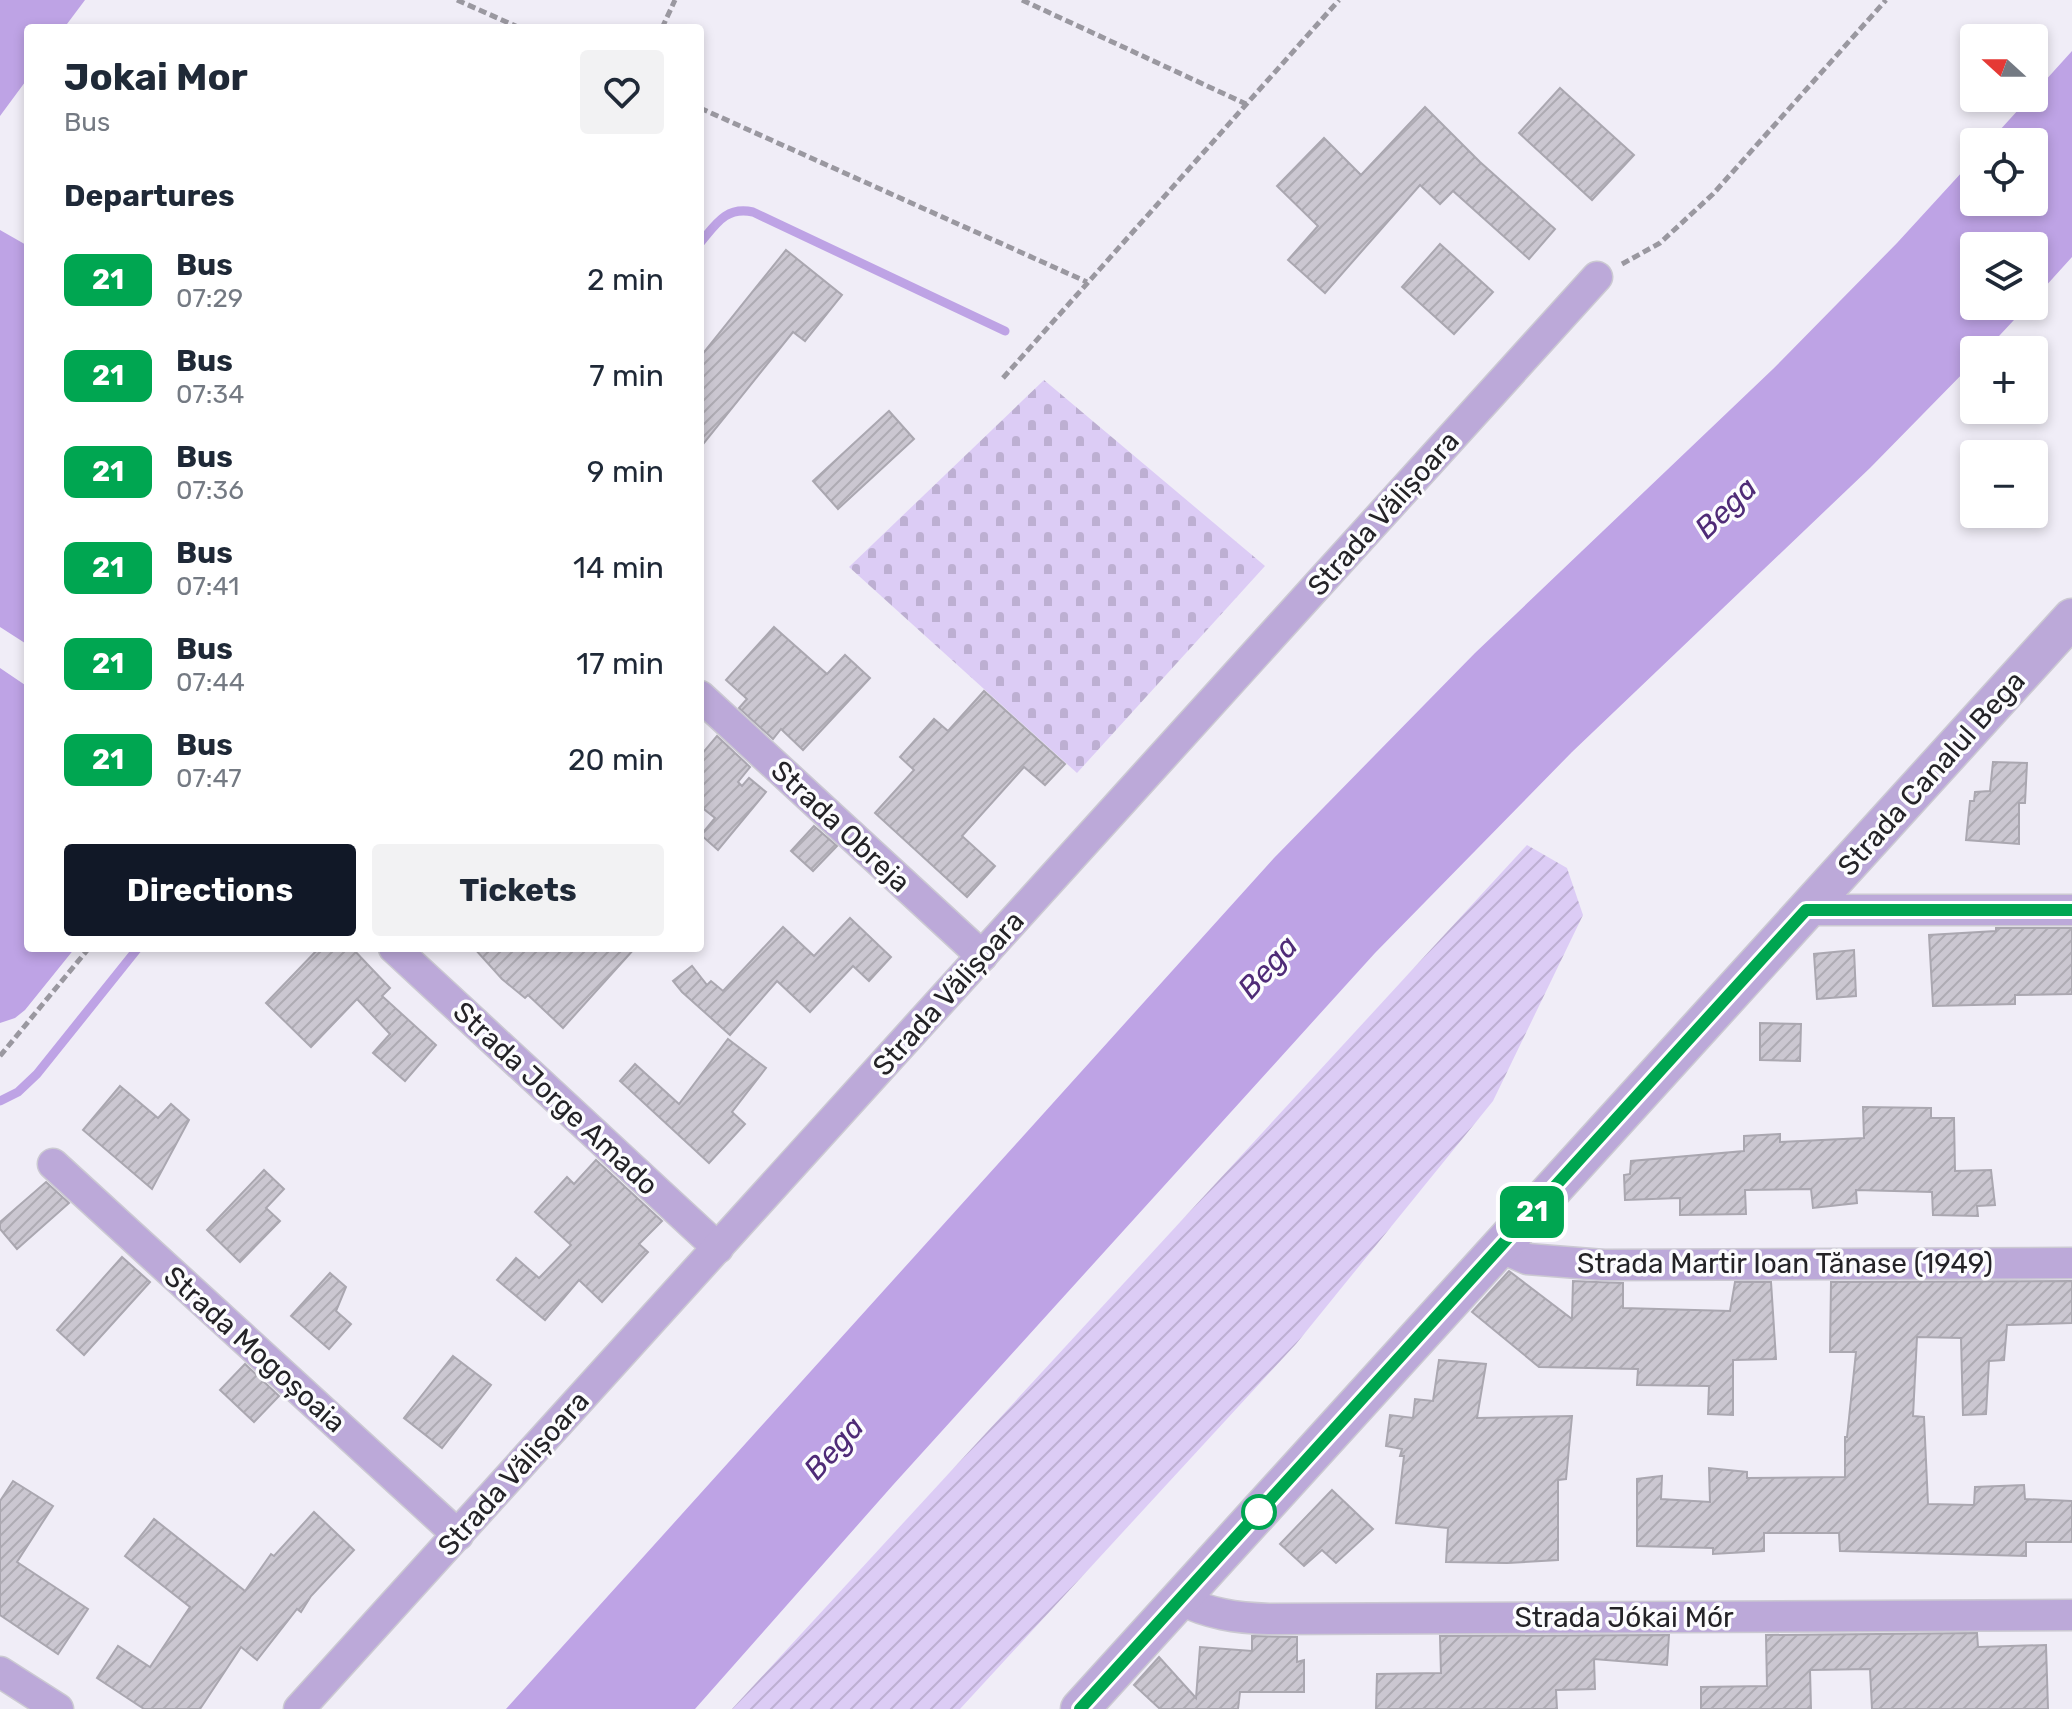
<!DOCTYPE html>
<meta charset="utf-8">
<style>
:root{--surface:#fff;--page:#f2f2f3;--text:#1f2937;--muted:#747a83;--accent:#111827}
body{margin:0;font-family:Rubik,sans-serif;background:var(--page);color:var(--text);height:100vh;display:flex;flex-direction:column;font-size:30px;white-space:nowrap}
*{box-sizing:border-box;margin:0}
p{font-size:26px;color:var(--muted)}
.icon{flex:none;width:44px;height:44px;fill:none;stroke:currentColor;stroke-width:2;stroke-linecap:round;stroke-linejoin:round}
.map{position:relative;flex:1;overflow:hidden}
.side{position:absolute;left:24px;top:24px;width:680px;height:928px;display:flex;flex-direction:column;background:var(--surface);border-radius:8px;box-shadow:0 4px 12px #0003}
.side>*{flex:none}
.badge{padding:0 16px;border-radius:12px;font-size:28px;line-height:52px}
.needle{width:52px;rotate:291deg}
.buttons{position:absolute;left:1960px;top:24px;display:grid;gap:16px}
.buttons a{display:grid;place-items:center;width:88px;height:88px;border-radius:8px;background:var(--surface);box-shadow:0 4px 12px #0003;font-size:40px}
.map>.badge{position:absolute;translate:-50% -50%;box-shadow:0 0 0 4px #fff}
h2{padding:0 40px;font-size:30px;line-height:72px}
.round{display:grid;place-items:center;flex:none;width:84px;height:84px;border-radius:8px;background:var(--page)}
.headline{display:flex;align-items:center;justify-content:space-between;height:136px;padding:0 40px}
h1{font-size:38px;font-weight:700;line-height:60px}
.cta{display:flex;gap:16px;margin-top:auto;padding:16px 40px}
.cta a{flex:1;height:92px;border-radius:8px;background:var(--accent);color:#fff;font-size:32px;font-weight:700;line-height:92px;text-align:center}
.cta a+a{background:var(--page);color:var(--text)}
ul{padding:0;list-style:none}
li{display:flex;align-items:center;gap:24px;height:96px;padding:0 40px}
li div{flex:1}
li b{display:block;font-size:30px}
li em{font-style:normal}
li .badge{min-width:88px;font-weight:700;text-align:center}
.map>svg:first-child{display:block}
.cemetery{fill:url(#cemetery-stones)}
.garden{fill:url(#garden-furrows)}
.water{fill:#bea3e5}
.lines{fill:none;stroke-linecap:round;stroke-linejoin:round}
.stream{stroke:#bea3e5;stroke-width:9}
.building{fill:url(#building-hatch);stroke:#aaa7b0;stroke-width:2}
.minor-casing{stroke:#cbc9d2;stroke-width:33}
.tertiary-casing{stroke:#cbc9d2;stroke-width:41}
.path{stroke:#9a98a0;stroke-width:5;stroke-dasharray:8 4;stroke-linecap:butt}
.minor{stroke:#bca9d9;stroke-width:30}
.tertiary{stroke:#bca9d9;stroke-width:38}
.line-casing{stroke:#fff;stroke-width:18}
.line{stroke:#00a651;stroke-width:12}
.stop-dot{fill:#fff;stroke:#00a651;stroke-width:4}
.labels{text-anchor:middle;stroke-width:7;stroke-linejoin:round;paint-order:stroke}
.street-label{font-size:28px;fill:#242327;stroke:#fcfcfe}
.water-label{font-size:30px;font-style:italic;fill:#4f2b77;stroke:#fcfcfe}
</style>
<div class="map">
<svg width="2072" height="1709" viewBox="0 0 2072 1709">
<defs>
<pattern id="cemetery-stones" width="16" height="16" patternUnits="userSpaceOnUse" patternTransform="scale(2)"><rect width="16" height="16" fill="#dcccf5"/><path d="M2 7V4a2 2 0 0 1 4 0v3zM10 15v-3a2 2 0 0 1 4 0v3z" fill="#bdafd2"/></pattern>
<pattern id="garden-furrows" width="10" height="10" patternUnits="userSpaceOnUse" patternTransform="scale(2)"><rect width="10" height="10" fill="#dcccf5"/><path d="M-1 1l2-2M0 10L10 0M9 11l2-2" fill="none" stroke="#bdafd2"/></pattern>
<pattern id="building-hatch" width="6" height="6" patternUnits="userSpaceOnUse" patternTransform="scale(2)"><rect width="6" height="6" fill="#cbc7d1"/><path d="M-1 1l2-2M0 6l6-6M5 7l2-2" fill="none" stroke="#aeabb3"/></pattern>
</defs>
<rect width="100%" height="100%" fill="#f0edf7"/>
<polygon class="cemetery" points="1044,380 1265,566 1077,773 849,567"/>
<polygon class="garden" points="1527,845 1567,868 1583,915 1493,1101 1296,1344 960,1709 732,1709"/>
<g class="water">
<polygon points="0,0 85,0 64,28 28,28 28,78 0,116"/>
<polygon points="2072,51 2072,257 2034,299 2034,246 1974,246 1974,306 2027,306 1986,350 1974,350 1974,362 1870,468 1572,752 1375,953 893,1485 695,1709 506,1709 1274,858 1475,653 1773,369 1897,243 1974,159 1974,202 2034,202 2034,142 1989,142 2029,98 2034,98 2034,93"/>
<polygon points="0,230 28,246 28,645 0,627"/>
<polygon points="0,668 28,687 28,948 75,948 25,1010 15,1018 0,1023"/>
</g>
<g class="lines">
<g class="stream">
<path d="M700 243C716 224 726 206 753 212L1005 331"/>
<polyline points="0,1101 18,1092 37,1074 138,948"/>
</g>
</g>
<g class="building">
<polygon points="1560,88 1634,155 1592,200 1519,133"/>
<polygon points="1425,107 1480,162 1555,229 1529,259 1453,191 1440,204 1420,185 1325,293 1288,260 1318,226 1277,186 1324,138 1361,175"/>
<polygon points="1440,244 1493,292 1454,334 1402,287"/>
<polygon points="786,250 842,295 805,341 793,332 700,448 700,357"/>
<polygon points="889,411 914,439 838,509 813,481"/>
<polygon points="774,627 827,674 845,655 870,678 803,750 781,729 773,739 739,708 747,699 726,680"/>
<polygon points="984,691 1065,764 1045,785 1024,767 962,836 995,866 967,897 875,813 914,770 900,757 934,719 948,731"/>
<polygon points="717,736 750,767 738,782 742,786 749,778 766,792 718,850 701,835 715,818 700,806 700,756"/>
<polygon points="1993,762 2027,763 2025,803 2019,803 2019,844 1966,840 1970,801 1974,801 1975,792 1990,791"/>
<polygon points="814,826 837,846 813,871 791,851"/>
<polygon points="850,918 891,957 869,981 853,966 810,1012 777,981 730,1035 682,992 673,981 692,966 707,985 711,981 723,991 783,927 814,956"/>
<polygon points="1996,928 2072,928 2072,994 2015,995 2015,1004 1933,1006 1929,935 1996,931"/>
<polygon points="319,948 352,948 390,988 382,996 436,1045 405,1081 373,1053 390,1034 357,999 311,1047 266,1003"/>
<polygon points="474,948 635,948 563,1028 528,995 525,998 502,979"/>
<polygon points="1854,950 1856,996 1817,999 1814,954"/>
<polygon points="1760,1023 1801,1024 1800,1061 1760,1060"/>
<polygon points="728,1039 766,1068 732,1112 745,1124 709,1163 620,1081 635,1064 679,1104"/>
<polygon points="120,1086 158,1118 171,1104 189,1120 152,1189 83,1130"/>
<polygon points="1863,1107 1931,1108 1931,1118 1954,1118 1955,1171 1991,1170 1995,1205 1977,1206 1978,1216 1933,1215 1932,1192 1856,1190 1857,1203 1813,1208 1811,1189 1745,1190 1746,1214 1680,1215 1680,1198 1625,1200 1624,1175 1630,1174 1631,1161 1744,1151 1744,1136 1780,1134 1780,1142 1864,1138"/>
<polygon points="596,1160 662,1221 639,1244 648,1252 602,1302 579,1280 545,1320 497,1280 516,1258 539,1278 571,1245 535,1212 567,1177 574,1184"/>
<polygon points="264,1170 284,1189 266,1208 280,1221 240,1262 207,1230"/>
<polygon points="46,1182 69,1203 17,1249 0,1229 0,1222"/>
<polygon points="122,1257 150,1282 84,1355 57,1330"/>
<polygon points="1509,1271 1572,1319 1573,1281 1623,1283 1623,1308 1730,1311 1735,1282 1771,1282 1776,1359 1733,1360 1733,1415 1708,1414 1709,1386 1637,1385 1638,1369 1539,1367 1472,1312"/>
<polygon points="330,1273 346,1287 336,1311 351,1324 329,1349 291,1316"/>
<polygon points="2072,1281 2072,1323 2007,1325 2004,1360 1989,1361 1986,1414 1963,1415 1961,1338 1917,1337 1913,1416 1924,1417 1928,1504 1974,1505 1975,1487 2024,1485 2025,1499 2072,1501 2072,1542 2026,1542 2026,1556 1840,1551 1839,1533 1764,1533 1764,1551 1713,1554 1713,1548 1637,1546 1637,1479 1662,1476 1661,1499 1710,1502 1709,1468 1747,1472 1747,1478 1845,1477 1845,1437 1847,1437 1856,1352 1830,1352 1831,1282"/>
<polygon points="453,1356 491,1385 442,1448 404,1418"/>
<polygon points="1439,1360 1486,1364 1477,1418 1572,1416 1566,1479 1558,1480 1558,1560 1507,1563 1446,1562 1448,1528 1396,1523 1404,1456 1400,1456 1402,1449 1386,1446 1390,1415 1413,1418 1415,1399 1433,1401"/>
<polygon points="245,1364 279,1396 254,1422 220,1390"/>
<polygon points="13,1481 53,1506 17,1562 88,1609 58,1654 0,1615 0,1501"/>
<polygon points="1332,1490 1373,1529 1336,1563 1322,1550 1304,1566 1280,1544"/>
<polygon points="314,1512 354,1550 311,1596 301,1612 297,1609 257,1660 241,1647 200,1709 144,1709 97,1678 118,1646 150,1667 190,1607 125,1556 154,1519 245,1591 271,1554 274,1556"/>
<polygon points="1977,1633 1978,1647 2046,1645 2048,1709 1872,1709 1870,1669 1810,1670 1811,1709 1701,1709 1701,1687 1767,1686 1766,1635"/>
<polygon points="1669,1635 1667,1665 1594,1659 1595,1689 1556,1690 1557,1709 1376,1709 1377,1674 1441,1673 1440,1636"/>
<polygon points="1252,1636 1297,1637 1297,1662 1304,1660 1304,1692 1240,1692 1238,1709 1160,1709 1134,1685 1159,1657 1196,1698 1200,1647 1252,1651"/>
</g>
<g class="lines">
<defs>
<g id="minor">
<polyline points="700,696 982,956"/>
<polyline points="1806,910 2072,910"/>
<polyline points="394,948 718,1248"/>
<polyline points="53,1164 458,1535"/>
<polyline points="1500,1247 1527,1259 1604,1265 2072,1263"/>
<path d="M1179 1599C1209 1614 1236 1618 1269 1619L2072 1615"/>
<polyline points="0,1672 58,1709"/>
<polyline points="299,1709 1597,277"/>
</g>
<polyline id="tertiary" points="1080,1709 2072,618"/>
</defs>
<use href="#minor" class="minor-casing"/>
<use href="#tertiary" class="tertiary-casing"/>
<g class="path">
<polyline points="457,0 520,28"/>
<polyline points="1022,0 1246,104"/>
<polyline points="662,28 675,0"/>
<polyline points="700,108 1087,282"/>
<polyline points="1622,264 1660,243 1713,194 1886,0"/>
<polyline points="1003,378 1339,0"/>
<polyline points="0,1056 89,948"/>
</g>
<use href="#minor" class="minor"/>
<use href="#tertiary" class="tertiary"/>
</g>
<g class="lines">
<defs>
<polyline id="line" points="1080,1709 1806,910 2072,910"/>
</defs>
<use href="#line" class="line-casing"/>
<use href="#line" class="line"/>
</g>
<circle class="stop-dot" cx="1259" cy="1512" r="16"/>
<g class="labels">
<g class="street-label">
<text transform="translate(1383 513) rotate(-48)" y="10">Strada Vălișoara</text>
<text transform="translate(1931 773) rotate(-48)" y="10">Strada Canalul Bega</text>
<text transform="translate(841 826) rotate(43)" y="10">Strada Obreja</text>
<text transform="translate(948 993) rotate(-48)" y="10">Strada Vălișoara</text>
<text transform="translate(556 1098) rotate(43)" y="10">Strada Jorge Amado</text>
<text x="1785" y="1273">Strada Martir Ioan Tănase (1949)</text>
<text transform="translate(255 1349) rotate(42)" y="10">Strada Mogoșoaia</text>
<text transform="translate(513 1473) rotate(-48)" y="10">Strada Vălișoara</text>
<text x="1624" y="1627">Strada Jókai Mór</text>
</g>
<g class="water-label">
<text transform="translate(1726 508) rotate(-44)" y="10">Bega</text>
<text transform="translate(1268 967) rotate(-48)" y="10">Bega</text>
<text transform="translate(834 1448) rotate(-48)" y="10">Bega</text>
</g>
</g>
</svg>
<div class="buttons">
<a><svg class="needle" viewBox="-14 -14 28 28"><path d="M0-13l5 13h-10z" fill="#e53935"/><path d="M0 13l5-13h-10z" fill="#747a83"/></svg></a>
<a><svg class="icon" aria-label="locate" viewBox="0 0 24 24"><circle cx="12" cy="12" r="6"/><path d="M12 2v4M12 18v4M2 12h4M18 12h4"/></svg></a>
<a><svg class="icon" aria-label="layers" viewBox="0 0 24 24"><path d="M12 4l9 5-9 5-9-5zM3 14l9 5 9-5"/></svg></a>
<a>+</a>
<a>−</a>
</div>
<b class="badge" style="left:1532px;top:1212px;background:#00a651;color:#fff">21</b>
<section class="side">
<div class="headline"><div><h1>Jokai Mor</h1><p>Bus</p></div><a class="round"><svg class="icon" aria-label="heart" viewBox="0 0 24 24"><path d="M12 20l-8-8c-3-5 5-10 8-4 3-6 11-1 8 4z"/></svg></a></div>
<h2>Departures</h2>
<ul>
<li><span class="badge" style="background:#00a651;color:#fff">21</span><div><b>Bus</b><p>07:29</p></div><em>2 min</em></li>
<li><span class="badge" style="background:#00a651;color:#fff">21</span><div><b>Bus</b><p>07:34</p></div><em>7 min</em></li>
<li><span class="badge" style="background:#00a651;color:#fff">21</span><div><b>Bus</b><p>07:36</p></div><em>9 min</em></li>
<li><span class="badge" style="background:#00a651;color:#fff">21</span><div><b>Bus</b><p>07:41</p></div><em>14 min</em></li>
<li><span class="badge" style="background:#00a651;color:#fff">21</span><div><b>Bus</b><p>07:44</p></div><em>17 min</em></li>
<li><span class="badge" style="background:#00a651;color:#fff">21</span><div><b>Bus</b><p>07:47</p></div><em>20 min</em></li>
</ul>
<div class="cta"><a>Directions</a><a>Tickets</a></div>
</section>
</div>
